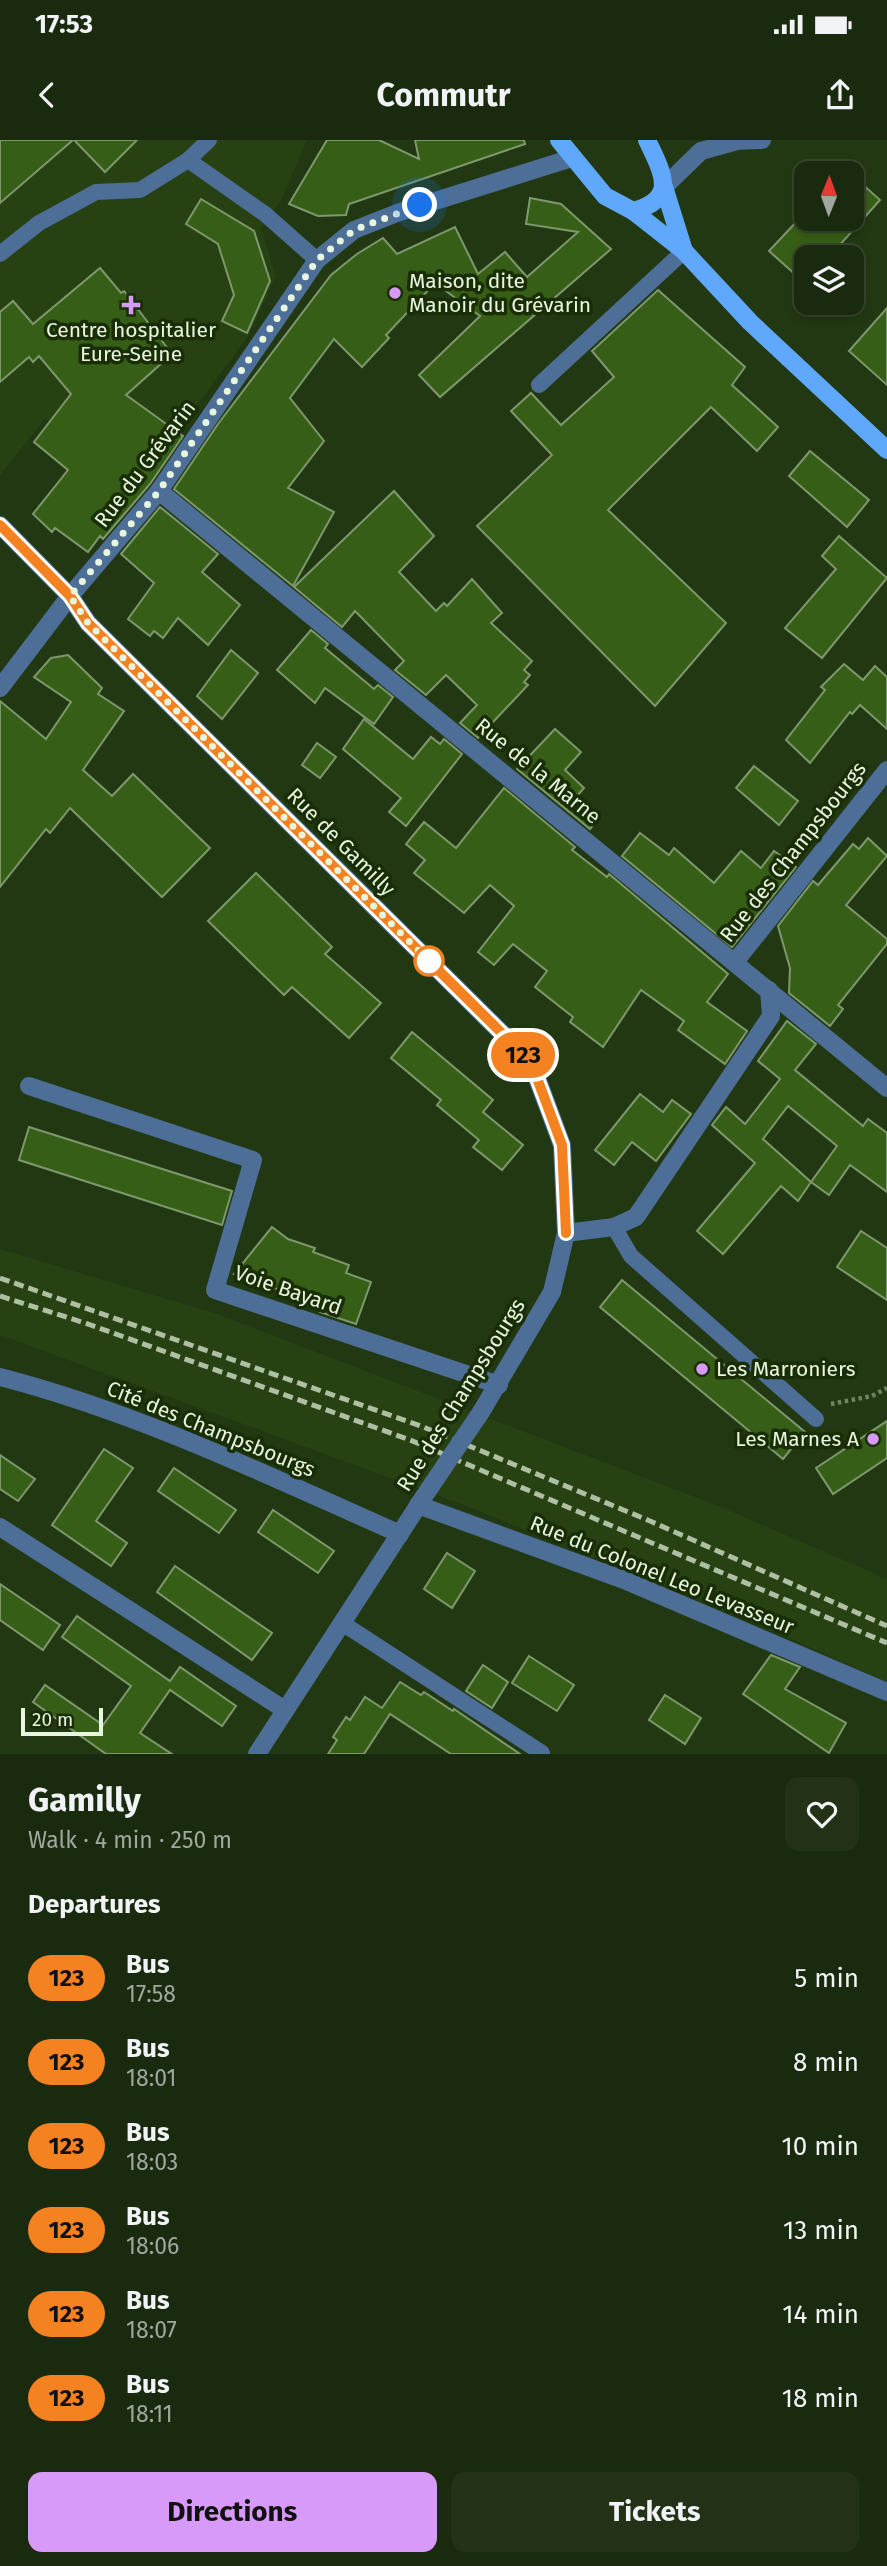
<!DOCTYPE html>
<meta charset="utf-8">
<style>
:root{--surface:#1a2a0e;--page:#233217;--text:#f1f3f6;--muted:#9fa79e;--line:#38462e;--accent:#d89af8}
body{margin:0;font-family:"Fira Sans",sans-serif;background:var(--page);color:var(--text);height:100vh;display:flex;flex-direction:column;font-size:26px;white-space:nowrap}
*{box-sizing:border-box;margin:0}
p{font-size:23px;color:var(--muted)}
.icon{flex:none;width:38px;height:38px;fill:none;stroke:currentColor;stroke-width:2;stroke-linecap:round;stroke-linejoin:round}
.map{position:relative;height:1614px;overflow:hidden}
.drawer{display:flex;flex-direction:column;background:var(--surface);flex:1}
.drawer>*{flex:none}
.badge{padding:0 14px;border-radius:23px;font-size:24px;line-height:46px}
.needle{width:46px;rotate:1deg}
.buttons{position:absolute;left:794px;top:21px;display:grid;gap:14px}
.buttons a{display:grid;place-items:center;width:70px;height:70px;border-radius:14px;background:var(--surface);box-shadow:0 4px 10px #0003,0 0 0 2px var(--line);font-size:35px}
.scale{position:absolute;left:21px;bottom:18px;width:82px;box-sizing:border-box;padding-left:7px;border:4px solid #e8f6e0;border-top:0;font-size:19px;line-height:24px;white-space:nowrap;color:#e8f6e0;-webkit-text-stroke:5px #192e07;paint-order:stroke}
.you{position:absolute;width:35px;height:35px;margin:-18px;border:5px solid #fff;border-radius:50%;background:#1a73e8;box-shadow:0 0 0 10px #1a73e833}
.map>.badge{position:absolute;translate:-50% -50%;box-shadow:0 0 0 4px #fff}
h2{padding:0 28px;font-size:26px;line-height:63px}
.round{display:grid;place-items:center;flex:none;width:74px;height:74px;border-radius:14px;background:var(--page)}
.head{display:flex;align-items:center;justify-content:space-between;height:119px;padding:0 28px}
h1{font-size:33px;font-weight:700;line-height:52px}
.primary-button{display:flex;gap:14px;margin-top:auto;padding:14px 28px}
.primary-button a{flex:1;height:80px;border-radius:14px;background:var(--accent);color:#111;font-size:28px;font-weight:700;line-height:80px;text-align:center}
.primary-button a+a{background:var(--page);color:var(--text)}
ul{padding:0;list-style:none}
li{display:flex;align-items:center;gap:21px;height:84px;padding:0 28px}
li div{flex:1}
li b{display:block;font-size:26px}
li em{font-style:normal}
li .badge{min-width:77px;font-weight:700;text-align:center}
.status{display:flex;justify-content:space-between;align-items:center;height:49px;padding:0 35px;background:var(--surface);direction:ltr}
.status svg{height:19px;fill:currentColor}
header{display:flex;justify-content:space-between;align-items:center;height:91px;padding:0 28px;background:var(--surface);font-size:32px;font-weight:700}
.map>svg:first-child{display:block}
.built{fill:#274113}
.building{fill:#375e16;stroke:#7e986e;stroke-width:2}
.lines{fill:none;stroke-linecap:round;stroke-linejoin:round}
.path{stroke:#708363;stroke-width:4.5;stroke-dasharray:3.5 3.5;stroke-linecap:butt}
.service{stroke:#4c6e97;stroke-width:16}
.minor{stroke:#4c6e97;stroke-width:18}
.primary{stroke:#60a8fc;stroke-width:18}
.rail{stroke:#aebfa4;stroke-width:5;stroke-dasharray:10 5;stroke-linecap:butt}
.minor-bridge{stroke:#4c6e97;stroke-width:18}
.line-casing{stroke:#fff;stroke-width:16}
.line{stroke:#f58220;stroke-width:10}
.walk{stroke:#e8f6e0;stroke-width:7;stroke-dasharray:0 12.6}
.poi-dot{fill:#d89af8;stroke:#192e07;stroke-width:2.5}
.stop-dot{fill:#fff;stroke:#f58220;stroke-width:3.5}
.labels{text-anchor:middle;stroke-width:7;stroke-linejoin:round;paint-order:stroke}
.poi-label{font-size:21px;fill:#e8f6e0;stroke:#192e07;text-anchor:start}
.street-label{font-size:21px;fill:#e8f6e0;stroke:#192e07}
</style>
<div class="status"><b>17:53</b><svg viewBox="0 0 49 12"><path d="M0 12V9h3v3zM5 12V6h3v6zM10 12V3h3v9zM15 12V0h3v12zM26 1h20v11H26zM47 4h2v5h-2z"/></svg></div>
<header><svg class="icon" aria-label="back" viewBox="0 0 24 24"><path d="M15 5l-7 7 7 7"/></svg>Commutr<svg class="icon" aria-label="share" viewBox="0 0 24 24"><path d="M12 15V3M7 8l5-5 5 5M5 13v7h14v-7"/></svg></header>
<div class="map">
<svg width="887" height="1614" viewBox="0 0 887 1614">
<rect width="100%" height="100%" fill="#223812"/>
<g class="built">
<polygon points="0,0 307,0 281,60 261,88 276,136 249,195 177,292 104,329 45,279 0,335"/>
<polygon points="0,1109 217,1174 721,1367 887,1439 887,1542 789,1498 464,1365 0,1195"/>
</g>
<g class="building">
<polygon points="0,0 73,0 0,63"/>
<polygon points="74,0 137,0 105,32"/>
<polygon points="327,0 379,0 419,19 415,0 524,0 525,4 349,64 346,75 318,76 289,64"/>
<polygon points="852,35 880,60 829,117 807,117 807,145 769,111 799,79 852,79"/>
<polygon points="530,58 561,64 611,109 440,257 419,235 480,176 435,143 386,195 389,198 362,227 334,199 290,258 324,301 288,348 334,372 293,446 174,349 218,284 331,135 357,114 383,98 397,114 455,87 478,134 505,112 527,137 578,92 526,84"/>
<polygon points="201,59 254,91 270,141 247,193 222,181 234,155 218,104 186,84"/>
<polygon points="100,128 121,153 124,151 172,214 126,255 183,296 150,344 103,399 100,396 88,412 55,388 52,392 33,374 68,330 34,302 71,254 39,216 33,222 29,217 0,242 0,172 13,161 33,184"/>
<polygon points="658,150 745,227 732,245 778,287 757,311 711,267 608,370 726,483 655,566 477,386 552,315 511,271 531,253 561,285 614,237 592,211"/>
<polygon points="887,168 887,245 849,211"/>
<polygon points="810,311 869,360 847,387 789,336"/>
<polygon points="394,351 434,396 399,432 436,471 444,463 447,466 472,439 502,473 491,483 532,521 524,530 530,535 524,542 528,545 478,598 460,583 477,565 446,535 426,555 395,530 404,521 355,471 342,487 294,447"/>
<polygon points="160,367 218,414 202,432 240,465 208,505 178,478 163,498 154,491 150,496 128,479 154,443 121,414"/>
<polygon points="839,396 887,438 822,518 785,488 836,429 822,416"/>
<polygon points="311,490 328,504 325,508 374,549 378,545 393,557 374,584 325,548 315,563 277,530"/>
<polygon points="231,510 258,533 222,579 197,556"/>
<polygon points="68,515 102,548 98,554 124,571 83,630 112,656 133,634 210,708 162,757 70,668 50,693 46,689 0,747 0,561 46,599 71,562 34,537 51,518"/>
<polygon points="844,524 863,540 875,526 887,537 887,589 860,565 852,574 850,572 810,623 786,600 825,550 821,547"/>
<polygon points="364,579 413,619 431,597 440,604 444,599 462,614 406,686 389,672 401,658 343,609"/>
<polygon points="555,589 581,612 565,630 584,648 576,657 600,677 590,689 517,629"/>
<polygon points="317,603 336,617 320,638 302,625"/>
<polygon points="754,626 798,661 779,685 736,648"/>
<polygon points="504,648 575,707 572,710 607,737 609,734 728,834 707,862 747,891 725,924 678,890 684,881 641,850 603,907 570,882 573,877 535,847 547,831 513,804 494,825 478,812 514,766 490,745 464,773 414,733 425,720 406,704 424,682 456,708"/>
<polygon points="640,693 669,715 674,708 714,743 741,711 761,728 774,711 796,727 732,807 622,716"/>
<polygon points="868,698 887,716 846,765 887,799 887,804 838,865 843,869 830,886 789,853 790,828 778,786 813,741 818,745 853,704 859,709"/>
<polygon points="256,733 332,807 325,814 381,863 349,898 292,847 284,855 208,781"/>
<polygon points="787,881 816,904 795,930 863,986 868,979 887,993 887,1052 850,1025 829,1055 811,1042 837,1006 788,966 763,999 811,1042 798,1061 781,1046 723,1114 697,1091 755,1023 712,985 726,967 745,984 780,939 758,921"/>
<polygon points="412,892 493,960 483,972 523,1005 502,1030 473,1007 479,1000 437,965 441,960 391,918"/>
<polygon points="640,954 663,972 672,960 691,974 656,1021 632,1002 614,1025 595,1010"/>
<polygon points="29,987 232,1051 222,1085 19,1020"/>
<polygon points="272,1087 288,1099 315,1108 313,1112 349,1125 346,1133 371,1142 356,1184 320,1172 320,1168 296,1160 297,1156 234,1134"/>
<polygon points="861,1091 887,1108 887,1160 837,1127"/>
<polygon points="622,1140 805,1292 783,1319 600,1167"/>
<polygon points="887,1281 887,1318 833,1354 816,1328"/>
<polygon points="104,1309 133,1328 96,1381 127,1403 111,1426 52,1385"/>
<polygon points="0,1315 35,1339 18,1361 0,1349"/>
<polygon points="174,1328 236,1370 219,1393 158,1351"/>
<polygon points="273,1370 334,1411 318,1433 258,1392"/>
<polygon points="447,1413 475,1431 452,1468 424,1449"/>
<polygon points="175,1426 272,1493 252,1520 157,1452"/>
<polygon points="0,1444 60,1485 43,1510 0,1480"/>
<polygon points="77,1476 170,1541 180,1527 236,1566 222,1586 170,1550 140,1593 172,1614 106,1614 33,1562 45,1545 103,1585 131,1546 62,1497"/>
<polygon points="771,1515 800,1527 785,1549 846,1583 829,1613 743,1554"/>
<polygon points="529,1516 574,1545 557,1571 512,1543"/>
<polygon points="483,1525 508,1542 492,1568 466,1551"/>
<polygon points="400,1542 421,1555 424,1552 453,1571 454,1569 520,1614 451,1614 390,1574 364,1614 328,1614 337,1600 333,1597 346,1577 350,1580 365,1557 382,1568"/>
<polygon points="665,1555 701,1578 685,1604 649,1580"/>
</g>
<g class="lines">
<polyline class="path" points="831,1264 872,1256 887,1248"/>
<g class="service">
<polyline points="188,20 265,74 317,120"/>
<polyline points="0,114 39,83 96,52 140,50 188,20 209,0"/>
<polyline points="539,245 684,111"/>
<polyline points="614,1087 631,1116 816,1279"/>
<polyline points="342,1483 542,1613"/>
</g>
<g class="minor">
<polyline points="727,1 762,0"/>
<polyline points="664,47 701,11 737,1"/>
<polyline points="159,351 887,948"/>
<polyline points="0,385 70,456 88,483 531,922 562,1005 566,1093 552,1152 481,1272"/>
<polyline points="0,548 70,456 159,351 317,120 354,90 397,73 572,18"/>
<polyline points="735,822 887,630"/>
<polyline points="29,946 253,1020 215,1150 499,1245"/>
<polyline points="566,1093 614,1087 636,1077 771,876 769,850"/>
<path d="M0 1237C139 1273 269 1336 400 1394"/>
<polyline points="418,1365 624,1440 887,1552"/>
<polyline points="0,1387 285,1570"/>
<polyline points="257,1614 425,1355"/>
</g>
<g class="primary">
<path d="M559 0 605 56 633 71C679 59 662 32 647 0"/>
<polyline points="664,47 684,111"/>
<polyline points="633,71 684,111 750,182 887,310"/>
</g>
<g class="rail">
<polyline points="0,1138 421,1286 650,1381 887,1486"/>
<polyline points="0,1156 88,1184 410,1300 887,1503"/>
</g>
<polyline class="minor-bridge" points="427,1352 481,1272"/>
</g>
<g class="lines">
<defs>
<polyline id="line" points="0,385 70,456 88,483 531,922 562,1005 566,1093"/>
</defs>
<use href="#line" class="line-casing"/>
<use href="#line" class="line"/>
<polyline class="walk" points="420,65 354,90 317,120 159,351 70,456 88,483 429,821"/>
</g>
<g class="poi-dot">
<circle cx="395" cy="153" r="7"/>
<path d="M127.5 154.5h7v7h7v7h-7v7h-7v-7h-7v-7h7z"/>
<circle cx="702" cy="1229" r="7"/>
<circle cx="873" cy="1299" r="7"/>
</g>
<circle class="stop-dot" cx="429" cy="821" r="14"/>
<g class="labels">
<g class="poi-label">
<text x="409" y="148">Maison, dite<tspan x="409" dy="24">Manoir du Grévarin</tspan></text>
<text x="131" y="197" text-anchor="middle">Centre hospitalier<tspan x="131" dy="24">Eure-Seine</tspan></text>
<text x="716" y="1236">Les Marroniers</text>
<text x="859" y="1306" text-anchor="end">Les Marnes A</text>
</g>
<g class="street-label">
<text transform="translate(145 324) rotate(-53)" y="7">Rue du Grévarin</text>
<text transform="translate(538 631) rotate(39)" y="7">Rue de la Marne</text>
<text transform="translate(341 702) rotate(45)" y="7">Rue de Gamilly</text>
<text transform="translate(793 712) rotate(-52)" y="7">Rue des Champsbourgs</text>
<text transform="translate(288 1150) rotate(19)" y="7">Voie Bayard</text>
<text transform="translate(461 1255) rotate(-58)" y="7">Rue des Champsbourgs</text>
<text transform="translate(211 1289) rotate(22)" y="7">Cité des Champsbourgs</text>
<text transform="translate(662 1435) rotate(22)" y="7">Rue du Colonel Leo Levasseur</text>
</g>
</g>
</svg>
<div class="buttons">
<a><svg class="needle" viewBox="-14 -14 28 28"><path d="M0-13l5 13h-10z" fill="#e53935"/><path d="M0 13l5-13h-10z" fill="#9fa79e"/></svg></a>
<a><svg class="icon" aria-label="layers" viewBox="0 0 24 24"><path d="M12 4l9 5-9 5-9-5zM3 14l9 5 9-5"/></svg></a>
</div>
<div class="scale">20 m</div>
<div class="you" style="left:420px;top:65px"></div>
<b class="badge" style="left:523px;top:915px;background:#f58220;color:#111">123</b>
</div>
<section class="drawer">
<div class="head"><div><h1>Gamilly</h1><p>Walk · 4 min · 250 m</p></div><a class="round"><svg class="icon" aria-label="heart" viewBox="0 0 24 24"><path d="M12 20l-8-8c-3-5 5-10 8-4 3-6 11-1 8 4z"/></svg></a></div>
<h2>Departures</h2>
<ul>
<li><span class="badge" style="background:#f58220;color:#111">123</span><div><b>Bus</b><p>17:58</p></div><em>5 min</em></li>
<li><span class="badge" style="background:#f58220;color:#111">123</span><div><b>Bus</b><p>18:01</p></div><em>8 min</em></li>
<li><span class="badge" style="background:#f58220;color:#111">123</span><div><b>Bus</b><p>18:03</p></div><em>10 min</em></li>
<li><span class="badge" style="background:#f58220;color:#111">123</span><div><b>Bus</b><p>18:06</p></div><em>13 min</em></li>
<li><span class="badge" style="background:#f58220;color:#111">123</span><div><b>Bus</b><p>18:07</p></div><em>14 min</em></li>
<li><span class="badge" style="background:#f58220;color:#111">123</span><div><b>Bus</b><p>18:11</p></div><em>18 min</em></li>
</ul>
<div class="primary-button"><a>Directions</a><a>Tickets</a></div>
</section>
